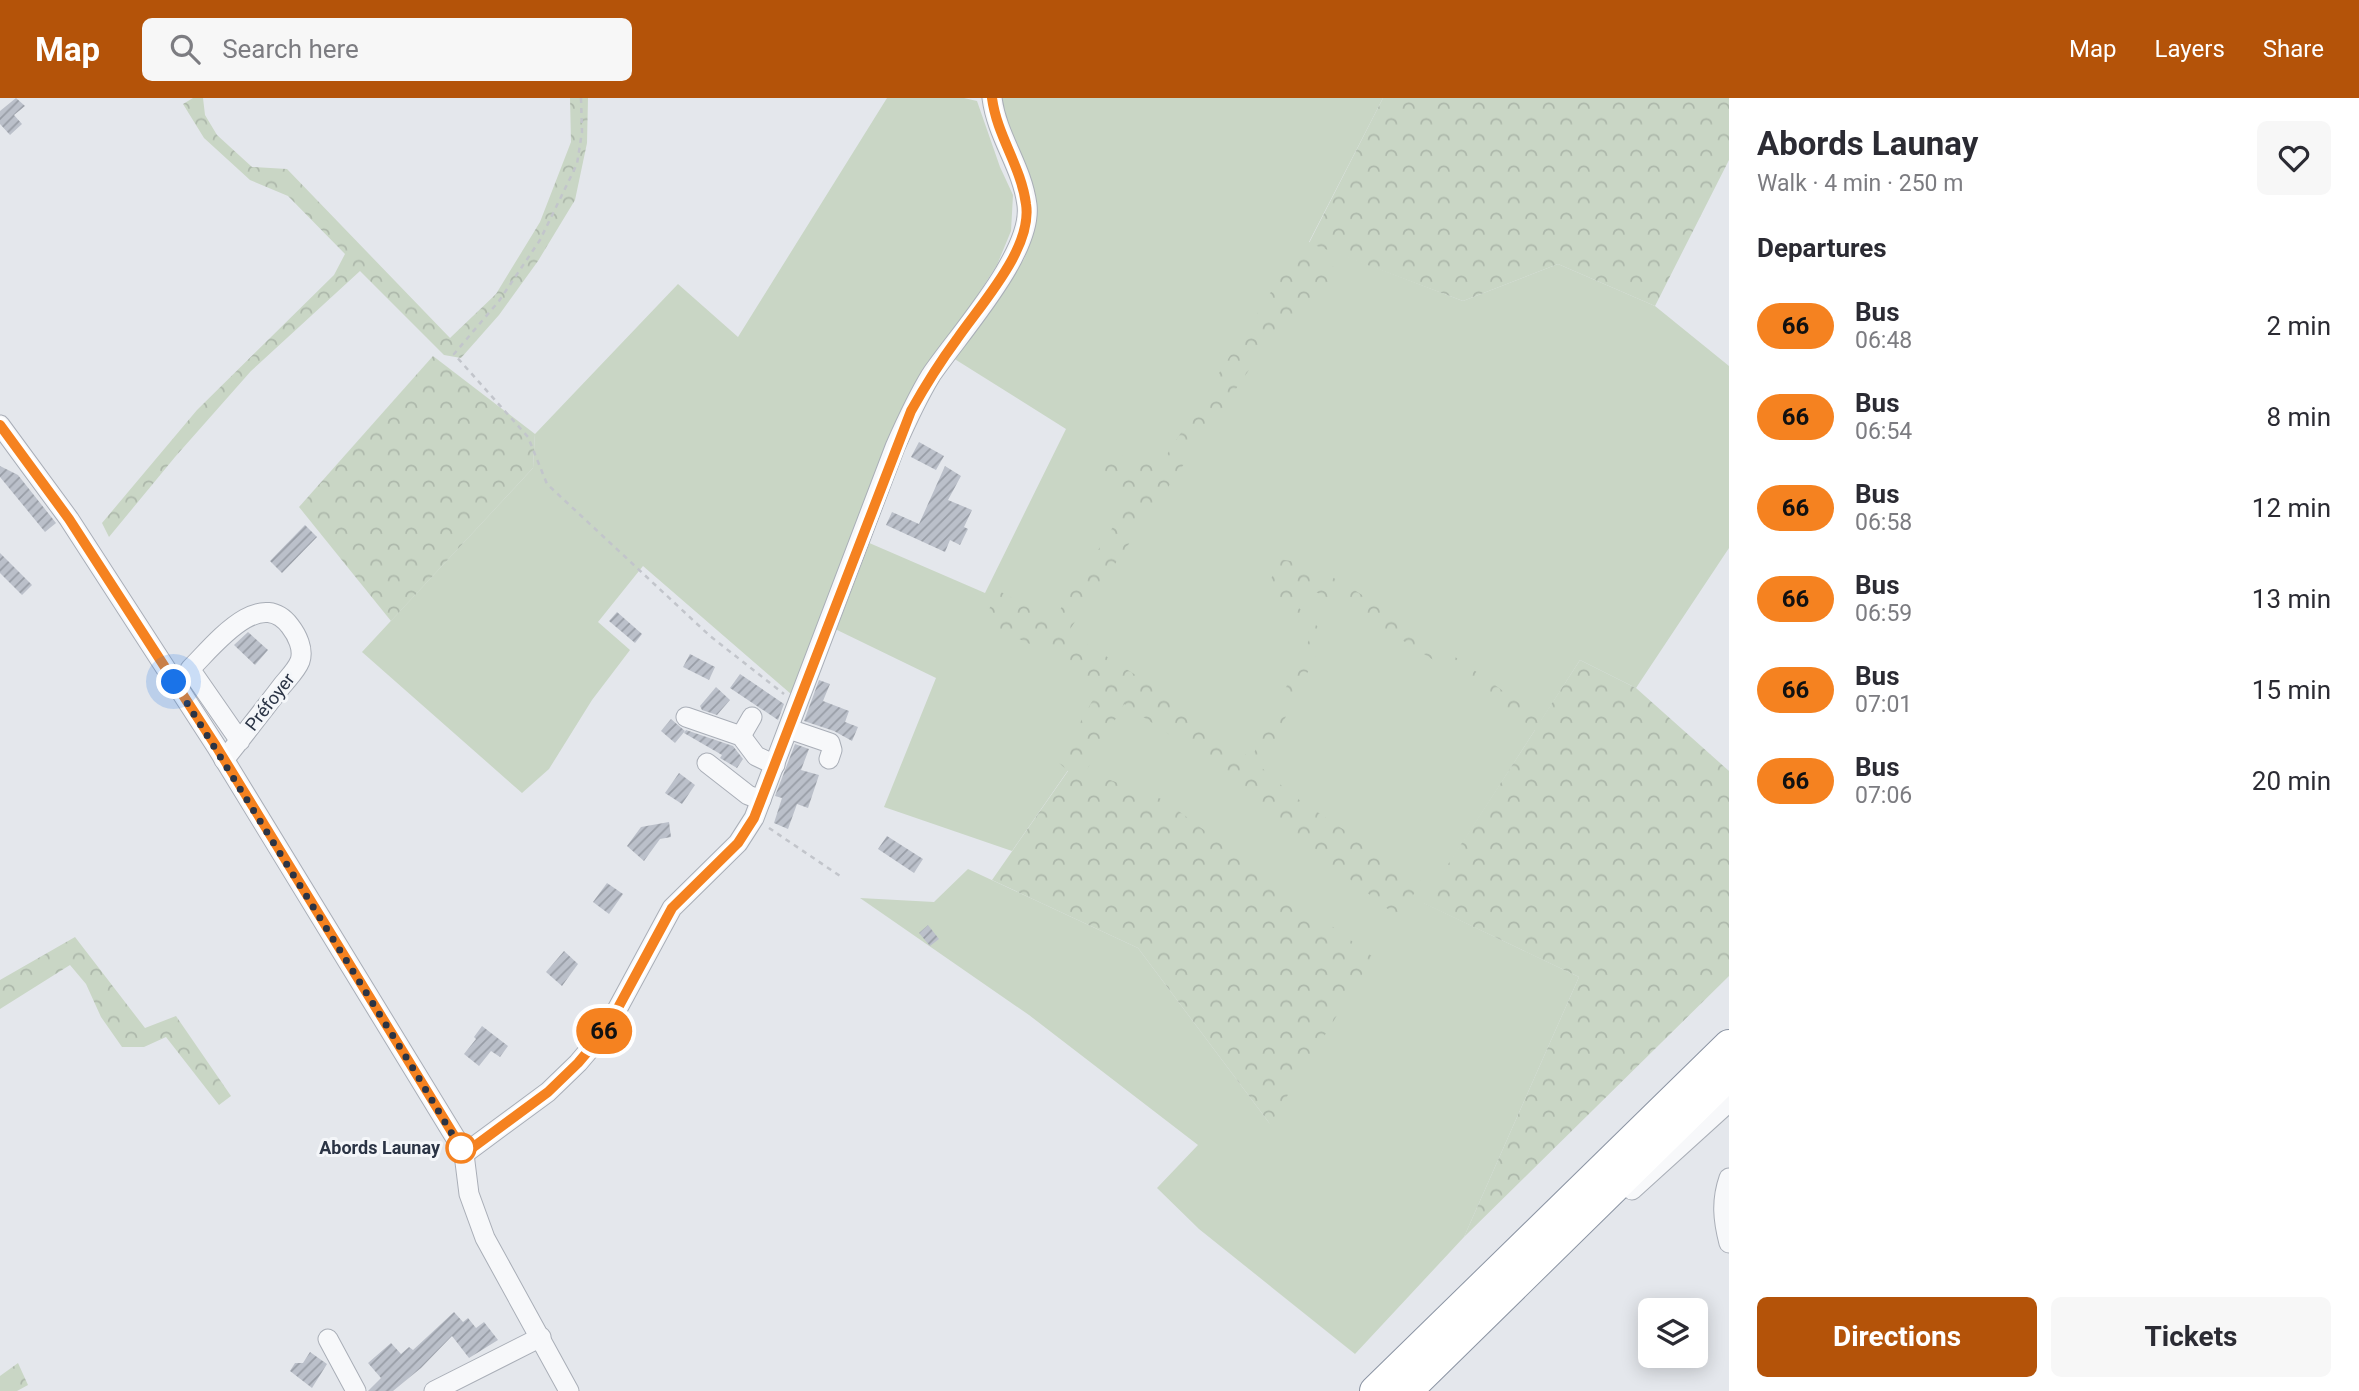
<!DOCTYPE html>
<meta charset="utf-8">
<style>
:root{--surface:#fff;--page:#f7f7f7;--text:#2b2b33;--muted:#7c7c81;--accent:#b45309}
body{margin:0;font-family:Roboto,sans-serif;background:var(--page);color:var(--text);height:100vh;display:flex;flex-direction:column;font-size:26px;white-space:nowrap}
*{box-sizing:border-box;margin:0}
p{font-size:23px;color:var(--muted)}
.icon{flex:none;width:38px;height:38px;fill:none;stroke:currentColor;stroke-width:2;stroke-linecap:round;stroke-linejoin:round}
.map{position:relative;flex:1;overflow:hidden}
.drawer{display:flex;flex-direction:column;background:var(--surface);width:630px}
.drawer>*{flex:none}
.badge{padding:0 14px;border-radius:23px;font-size:24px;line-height:46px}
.buttons{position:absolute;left:1638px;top:1200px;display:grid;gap:14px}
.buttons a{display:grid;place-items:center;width:70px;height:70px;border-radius:10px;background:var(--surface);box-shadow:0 4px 18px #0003;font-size:35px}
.you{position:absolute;width:35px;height:35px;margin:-18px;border:5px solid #fff;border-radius:50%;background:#1a73e8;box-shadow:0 0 0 10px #1a73e833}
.map>.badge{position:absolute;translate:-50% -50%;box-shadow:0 0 0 4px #fff}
h2{padding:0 28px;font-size:26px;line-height:63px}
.round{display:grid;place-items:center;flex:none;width:74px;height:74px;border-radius:10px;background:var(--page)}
.head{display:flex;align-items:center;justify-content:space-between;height:119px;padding:0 28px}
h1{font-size:33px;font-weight:700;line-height:52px}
.cta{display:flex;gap:14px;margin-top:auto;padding:14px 28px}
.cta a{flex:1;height:80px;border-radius:10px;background:var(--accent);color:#fff;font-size:28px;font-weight:700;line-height:80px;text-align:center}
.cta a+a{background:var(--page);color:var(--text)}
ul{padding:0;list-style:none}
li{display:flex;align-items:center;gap:21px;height:91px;padding:0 28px}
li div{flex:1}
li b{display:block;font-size:26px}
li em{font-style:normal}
li .badge{min-width:77px;font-weight:700;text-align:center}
header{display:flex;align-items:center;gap:42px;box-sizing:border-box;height:98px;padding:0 35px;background:var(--accent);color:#fff}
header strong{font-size:33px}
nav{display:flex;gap:38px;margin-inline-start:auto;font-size:24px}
.search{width:490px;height:63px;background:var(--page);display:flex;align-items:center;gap:18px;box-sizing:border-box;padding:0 24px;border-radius:10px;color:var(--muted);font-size:26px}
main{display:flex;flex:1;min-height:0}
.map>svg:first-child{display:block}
.grass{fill:#c9d6c5}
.forest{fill:url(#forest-crowns)}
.building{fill:url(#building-hatch)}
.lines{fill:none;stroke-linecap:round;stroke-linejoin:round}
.minor-casing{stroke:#a9aeb7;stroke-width:21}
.highway-casing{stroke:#8b94a3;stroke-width:32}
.path{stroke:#c2c5cb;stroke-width:2.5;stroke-dasharray:5 5;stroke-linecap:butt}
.minor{stroke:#f7f8fa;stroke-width:19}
.highway{stroke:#fff;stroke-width:30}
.line-casing{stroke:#fff;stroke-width:16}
.line{stroke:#f58220;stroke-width:10}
.walk{stroke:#2b3445;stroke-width:7;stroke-dasharray:0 12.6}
.stop-dot{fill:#fff;stroke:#f58220;stroke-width:3.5}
.labels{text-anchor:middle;stroke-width:6;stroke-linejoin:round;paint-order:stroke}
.street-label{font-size:18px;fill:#2b3445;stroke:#f4f6f9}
.stop-label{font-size:18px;font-weight:bold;fill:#2b3445;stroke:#f4f6f9;text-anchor:end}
</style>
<header>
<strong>Map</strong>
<div class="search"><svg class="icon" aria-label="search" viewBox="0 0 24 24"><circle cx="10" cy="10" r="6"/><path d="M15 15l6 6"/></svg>Search here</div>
<nav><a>Map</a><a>Layers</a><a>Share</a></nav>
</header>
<main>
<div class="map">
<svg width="1729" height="1293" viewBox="0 0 1729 1293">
<defs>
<pattern id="forest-crowns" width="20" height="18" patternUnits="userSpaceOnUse" patternTransform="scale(1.75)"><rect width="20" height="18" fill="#c9d6c5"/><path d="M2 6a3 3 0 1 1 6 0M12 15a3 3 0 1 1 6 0" fill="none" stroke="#adb8ab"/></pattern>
<pattern id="building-hatch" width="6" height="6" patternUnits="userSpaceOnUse" patternTransform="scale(1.75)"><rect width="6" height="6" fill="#bbc0ca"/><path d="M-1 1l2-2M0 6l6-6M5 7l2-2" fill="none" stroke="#989da6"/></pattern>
</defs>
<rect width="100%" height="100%" fill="#e4e7ec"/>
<g class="grass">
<polygon points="887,0 964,0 977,3 1000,69 1013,97 1011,133 997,167 895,325 791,596 643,468 598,524 630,552 592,602 549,671 522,695 362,554 533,370 535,336 678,186 738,239"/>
<polygon points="1002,0 1383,0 1309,144 1463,203 1558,166 1655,208 1729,268 1729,450 1636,590 1580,562 1424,805 1579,879 1464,1139 1355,1256 1199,1131 1157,1090 1198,1047 1029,917 860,800 934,804 968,771 1138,850 1270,1026 1071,668 1012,753 884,709 936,580 833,530 867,444 985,495 1066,331 953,260 1024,161 1032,140 1035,96 1001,7"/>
</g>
<g class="forest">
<polygon points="193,0 203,0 205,17 217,37 252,69 287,71 450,240 496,196 540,124 571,44 570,0 588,0 587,45 575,102 538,163 499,217 461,260 444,257 360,173 251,273 175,359 109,439 102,425 197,312 334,177 345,156 288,98 250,82 204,40 183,6"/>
<polygon points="1383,0 1729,0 1729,62 1655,208 1558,166 1463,203 1309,145"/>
<path d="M1301 147 1341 174 1309 218 1291 216 1260 256 1068 534 1186 609 1251 661 1310 540 1300 526 1263 501 1279 461C1321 466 1360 496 1395 519 1445 551 1494 585 1541 622L1580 562 1636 590 1729 673V878L1464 1139 1579 879 1423 805 1535 632 1493 600 1369 521 1306 489 1293 504 1326 537 1261 669 1292 697 1422 784 1398 819 1309 749 1225 674 1124 606 1086 673 1164 702 1373 859 1270 1026 1138 850 992 782 1068 673 1058 664 1099 591 1063 562 984 524 997 492 1054 521 1125 410 1137 397 1086 368 1107 353 1159 369Z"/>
<polygon points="433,258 535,336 533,370 391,523 299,409"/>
<polygon points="75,839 145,930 176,918 231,998 219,1007 166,939 144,949 122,949 101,919 86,886 70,867 0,911 0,882"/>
<polygon points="18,1265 28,1287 17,1293 0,1293 0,1278"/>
</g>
<g class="building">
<polygon points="16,0 25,8 14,17 22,26 10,37 0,26 0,13"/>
<polygon points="919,344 944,358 936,372 911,359"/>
<polygon points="0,368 18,377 56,425 45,434 0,379"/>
<polygon points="945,368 961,378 948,402 972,412 964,429 968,431 960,447 950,442 945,454 886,427 892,414 919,426"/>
<polygon points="305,427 317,439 282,475 270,463"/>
<polygon points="0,455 32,487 22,497 0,475"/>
<polygon points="617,514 642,536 635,545 609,523"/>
<polygon points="248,534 268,552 255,567 234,547"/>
<polygon points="690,556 715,569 709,582 683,569"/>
<polygon points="740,576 784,606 778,622 730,590"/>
<polygon points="819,582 830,586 823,603 849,613 845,624 858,629 852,643 834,633 804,623"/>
<polygon points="716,589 730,602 717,617 702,612 700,608"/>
<polygon points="671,621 685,633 675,645 661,633"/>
<polygon points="686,632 733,648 743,661 737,670 720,660 722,657 684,635"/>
<polygon points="795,646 809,651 801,672 819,677 808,710 797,706 788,731 774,725 782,700 775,698"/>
<polygon points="679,675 695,687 682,706 665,695"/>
<polygon points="669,724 671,739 660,741 644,763 627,748 641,729"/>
<polygon points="887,738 923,761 914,775 878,751"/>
<polygon points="607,785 623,796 609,816 593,804"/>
<polygon points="928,827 939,841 930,848 919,835"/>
<polygon points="564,853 578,866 562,888 546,874"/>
<polygon points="482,928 508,948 500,959 491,953 479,968 464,956 476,941 474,939"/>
<polygon points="454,1214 463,1224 468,1220 476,1230 484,1224 498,1242 469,1260 452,1238 421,1270 393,1293 368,1293 381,1280 368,1265 391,1245 401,1256 409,1249 413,1252"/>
<polygon points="310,1254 327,1266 312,1290 290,1273 295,1265 303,1265"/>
</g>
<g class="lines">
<defs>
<g id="minor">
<polyline points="0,327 69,421 216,648 458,1044 464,1056 469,1096 485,1140 569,1293"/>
<polyline points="686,619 741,638 756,658 775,667"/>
<polyline points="789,631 830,645 832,652 829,661"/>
<polyline points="741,638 752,619"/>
<path d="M224 662C243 638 262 614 281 589 287 581 296 573 300 563 304 551 297 537 290 528 259 487 212 550 190 571L240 643"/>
<polyline points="707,665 748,697 761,702"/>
<path d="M464 1056 548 994 578 965 606 932 672 810 738 745 754 720 895 349C906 324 917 300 931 277 958 237 1033 155 1027 107 1022 68 997 39 992 0"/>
<path d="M1729 1080C1721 1103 1723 1122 1729 1145"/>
<polyline points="1632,1092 1729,1004"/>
<polyline points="328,1241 356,1293"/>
<polyline points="434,1293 541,1239"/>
</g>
<g id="highway">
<polyline points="1375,1293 1729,947"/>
<polyline points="1407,1293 1729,977"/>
</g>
</defs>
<use href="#minor" class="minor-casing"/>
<use href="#highway" class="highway-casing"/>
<g class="path">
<polyline points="581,0 582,34 577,66 540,142 499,203 454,256 528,339 547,386 710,538 784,596"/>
<polyline points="769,730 843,780"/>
</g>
<use href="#minor" class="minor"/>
<use href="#highway" class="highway"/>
</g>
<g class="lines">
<defs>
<path id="line" d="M0 327 69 421 216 648 458 1044 464 1056 548 994 578 965 606 932 672 810 738 745 754 720 911 313C925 288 940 264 957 241 981 206 1033 150 1026 106 1021 68 997 38 992 0"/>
</defs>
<use href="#line" class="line-casing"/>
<use href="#line" class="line"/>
<polyline class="walk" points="174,584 414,972 464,1056 461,1050"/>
</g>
<circle class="stop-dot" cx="461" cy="1050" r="14"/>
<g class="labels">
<g class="street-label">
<text transform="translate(270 604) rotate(-52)" y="6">Préfoyer</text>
</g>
<g class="stop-label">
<text x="440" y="1056">Abords Launay</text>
</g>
</g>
</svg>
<div class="buttons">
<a><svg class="icon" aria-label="layers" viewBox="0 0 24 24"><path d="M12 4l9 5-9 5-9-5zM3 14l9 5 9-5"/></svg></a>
</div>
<div class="you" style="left:174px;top:584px"></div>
<b class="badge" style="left:604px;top:933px;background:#f58220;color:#111">66</b>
</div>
<section class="drawer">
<div class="head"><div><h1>Abords Launay</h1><p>Walk · 4 min · 250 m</p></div><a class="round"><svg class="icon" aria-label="heart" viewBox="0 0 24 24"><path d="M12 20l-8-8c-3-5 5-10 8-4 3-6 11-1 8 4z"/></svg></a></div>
<h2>Departures</h2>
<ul>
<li><span class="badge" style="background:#f58220;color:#111">66</span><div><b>Bus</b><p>06:48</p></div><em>2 min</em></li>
<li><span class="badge" style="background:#f58220;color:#111">66</span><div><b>Bus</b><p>06:54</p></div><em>8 min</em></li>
<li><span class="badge" style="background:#f58220;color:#111">66</span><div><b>Bus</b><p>06:58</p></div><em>12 min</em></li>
<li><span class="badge" style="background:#f58220;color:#111">66</span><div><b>Bus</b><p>06:59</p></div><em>13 min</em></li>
<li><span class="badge" style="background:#f58220;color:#111">66</span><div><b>Bus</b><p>07:01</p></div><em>15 min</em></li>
<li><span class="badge" style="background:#f58220;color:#111">66</span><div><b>Bus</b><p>07:06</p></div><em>20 min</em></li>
</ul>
<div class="cta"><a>Directions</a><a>Tickets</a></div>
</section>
</main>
